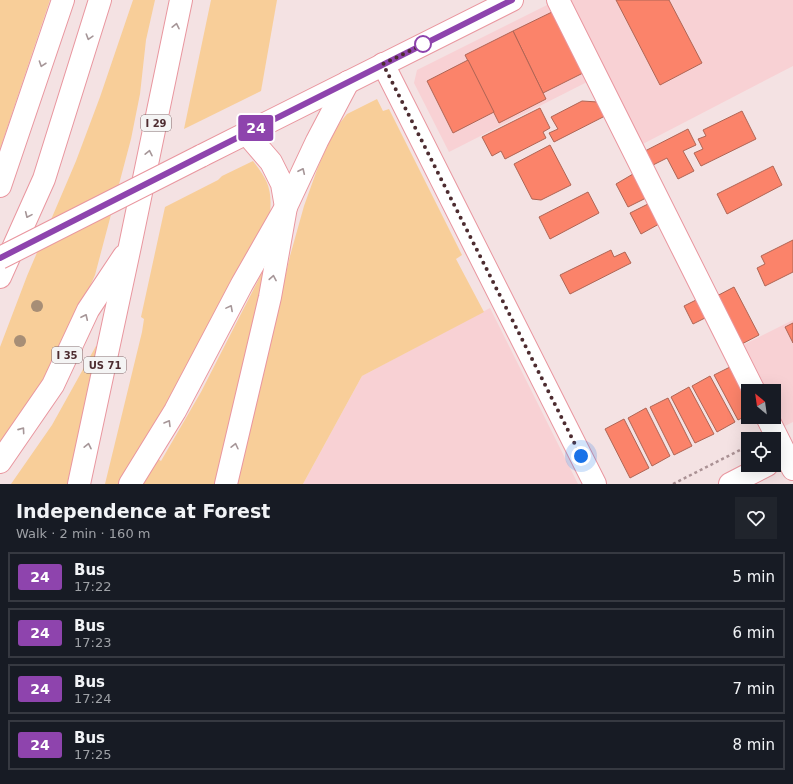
<!DOCTYPE html>
<meta charset="utf-8">
<style>
:root{--surface:#171b24;--page:#20242c;--text:#f1f3f6;--muted:#9ea1a6;--line:#363941}
body{margin:0;font-family:"DejaVu Sans",sans-serif;background:var(--page);color:var(--text);height:100vh;display:flex;flex-direction:column;font-size:15px;white-space:nowrap}
*{box-sizing:border-box;margin:0}
p{font-size:13px;color:var(--muted)}
.icon{flex:none;width:22px;height:22px;fill:none;stroke:currentColor;stroke-width:2;stroke-linecap:round;stroke-linejoin:round}
.map{position:relative;height:484px;overflow:hidden}
.drawer{display:flex;flex-direction:column;background:var(--surface);flex:1}
.drawer>*{flex:none}
.badge{padding:0 8px;border-radius:3px;font-size:14px;line-height:26px}
.needle{width:26px;rotate:331deg}
.controls{position:absolute;left:741px;top:384px;display:grid;gap:8px}
.controls a{display:grid;place-items:center;width:40px;height:40px;border-radius:0px;background:var(--surface);box-shadow:0 4px 16px #0002;font-size:20px}
.you{position:absolute;width:20px;height:20px;margin:-10px;border:3px solid #fff;border-radius:50%;background:#1a73e8;box-shadow:0 0 0 6px #1a73e833}
.map>.badge{position:absolute;translate:-50% -50%;box-shadow:0 0 0 2px #fff}
.round{display:grid;place-items:center;flex:none;width:42px;height:42px;border-radius:0px;background:var(--page)}
.overview{display:flex;align-items:center;justify-content:space-between;height:68px;padding:0 16px}
h1{font-size:19px;font-weight:600;line-height:30px}
ul{padding:0;list-style:none}
li{display:flex;align-items:center;gap:12px;height:50px;margin:0 8px 6px;padding:0 8px;border:2px solid var(--line);border-radius:0px}
li div{flex:1}
li b{display:block;font-size:15px}
li em{font-style:normal}
li .badge{min-width:44px;font-weight:700;text-align:center}
.map>svg:first-child{display:block}
.built{fill:#f8d1d4}
.green{fill:#f8ce99}
.building{fill:#fb836a;stroke:#af6555}
.lines{fill:none;stroke-linecap:round;stroke-linejoin:round}
.minor-casing{stroke:#e9969f;stroke-width:24}
.major-casing{stroke:#e9969f;stroke-width:24}
.highway-casing{stroke:#e9969f;stroke-width:24}
.path{stroke:#aa9194;stroke-width:2.5;stroke-dasharray:3 3;stroke-linecap:butt}
.minor{stroke:#fff;stroke-width:22}
.major{stroke:#fff;stroke-width:22}
.highway{stroke:#fff;stroke-width:22}
.major-bridge-casing{stroke:#e9969f;stroke-width:24;stroke-linecap:butt}
.major-bridge{stroke:#fff;stroke-width:22}
.tree{fill:#a78e76}
.oneway{stroke:#a69698}
.line-casing{stroke:#fff;stroke-width:9}
.line{stroke:#8e44ad;stroke-width:6}
.walk{stroke:#4d2c30;stroke-width:4;stroke-dasharray:0 7.2}
.stop-dot{fill:#fff;stroke:#8e44ad;stroke-width:2}
.labels{text-anchor:middle;stroke-width:3;stroke-linejoin:round;paint-order:stroke}
.shield{fill:#f4f4f4;stroke:#7f686b;stroke-width:1}
.shield-label{font-size:10px;font-weight:bold;fill:#4d2c30}
</style>
<div class="map">
<svg width="793" height="484" viewBox="0 0 793 484">
<rect width="100%" height="100%" fill="#f4e2e3"/>
<g class="built">
<polygon points="557,0 793,0 793,66 637,147 591,80 449,152 414,83 417,70"/>
<polygon points="490,308 578,484 303,484 362,376"/>
<polygon points="793,320 793,422 771,433 774,417 774,391 750,391 731,351"/>
</g>
<g class="green">
<polygon points="0,0 50,0 0,149"/>
<polygon points="133,0 155,0 146,40 140,94 131,139 95,275 58,359 0,446 0,347 27,276 76,161 100,97"/>
<polygon points="211,0 277,0 261,91 184,129"/>
<polygon points="377,99 383,111 389,109 462,255 456,259 484,312 362,376 303,484 237,484 290,256 304,206 318,167 329,142 339,124 347,114"/>
<path d="M253 161C269 182 272 189 270 215L186 373 141 446 161 461 201 392 267 263 216 484H105L142 332 144 319 141 317 165 207 218 180 222 176Z"/>
<polygon points="96,346 99,347 67,484 11,484 52,425"/>
</g>
<g class="building">
<polygon points="616,0 669,0 702,63 660,85"/>
<polygon points="552,12 583,73 543,93 513,31"/>
<polygon points="513,31 546,99 499,123 465,55"/>
<polygon points="468,60 494,112 453,133 427,81"/>
<polygon points="582,101 598,102 605,116 554,142 549,133 558,129 551,117"/>
<polygon points="540,108 550,128 543,132 546,138 505,159 501,151 492,156 482,137"/>
<polygon points="742,111 756,139 701,166 694,153 703,149 698,139 706,136 703,130"/>
<polygon points="688,129 696,145 683,151 694,171 678,179 667,158 651,166 643,152"/>
<polygon points="550,145 571,185 541,200 532,199 514,164"/>
<polygon points="773,166 782,185 727,214 717,194"/>
<polygon points="633,174 646,198 628,207 616,184"/>
<polygon points="588,192 599,213 550,239 539,217"/>
<polygon points="648,204 659,224 641,234 630,213"/>
<polygon points="793,240 793,272 765,286 757,268 765,264 761,256"/>
<polygon points="611,250 614,257 625,252 631,263 570,294 560,275"/>
<polygon points="734,287 759,335 738,346 713,298"/>
<polygon points="700,298 709,316 693,324 684,306"/>
<polygon points="793,323 793,343 785,327"/>
<polygon points="732,366 748,397 748,415 738,420 714,375"/>
<polygon points="710,376 735,422 717,432 692,386"/>
<polygon points="689,387 714,434 695,443 671,397"/>
<polygon points="668,398 692,446 674,455 650,407"/>
<polygon points="646,408 670,456 652,466 628,418"/>
<polygon points="624,419 649,468 630,478 605,429"/>
</g>
<g class="lines">
<defs>
<g id="minor">
<polyline points="558,0 754,391"/>
<polyline points="383,64 595,484"/>
<polyline points="767,417 793,469"/>
<polyline points="730,484 767,465"/>
</g>
<polyline id="major" points="201,156 512,0"/>
<g id="highway">
<polyline points="0,186 63,0"/>
<polyline points="0,277 44,179 100,0"/>
<polyline points="0,462 53,385 88,310 124,256"/>
<polyline points="79,484 130,246 181,0"/>
<polyline points="130,484 175,411 242,284 286,207 317,141 348,82"/>
<polyline points="226,484 270,297 286,207 282,184 271,162 246,133"/>
</g>
</defs>
<use href="#minor" class="minor-casing"/>
<use href="#major" class="major-casing"/>
<use href="#highway" class="highway-casing"/>
<polyline class="path" points="673,484 748,446"/>
<use href="#minor" class="minor"/>
<use href="#major" class="major"/>
<use href="#highway" class="highway"/>
<defs>
<polyline id="major-bridge" points="0,258 201,156"/>
</defs>
<use href="#major-bridge" class="major-bridge-casing"/>
<use href="#major-bridge" class="major-bridge"/>
</g>
<g class="tree">
<circle cx="37" cy="306" r="6"/>
<circle cx="20" cy="341" r="6"/>
</g>
<defs><path id="oneway-chevron" d="M-2-3.5L2.5 0L-2 3.5" fill="none" stroke-width="1.6" stroke-linecap="round" stroke-linejoin="round"/></defs>
<g class="oneway">
<use href="#oneway-chevron" transform="translate(176 26) rotate(-78)"/>
<use href="#oneway-chevron" transform="translate(89 37) rotate(107)"/>
<use href="#oneway-chevron" transform="translate(42 64) rotate(109)"/>
<use href="#oneway-chevron" transform="translate(149 153) rotate(-78)"/>
<use href="#oneway-chevron" transform="translate(302 171) rotate(-65)"/>
<use href="#oneway-chevron" transform="translate(28 215) rotate(114)"/>
<use href="#oneway-chevron" transform="translate(273 278) rotate(-80)"/>
<use href="#oneway-chevron" transform="translate(230 308) rotate(-62)"/>
<use href="#oneway-chevron" transform="translate(85 317) rotate(-65)"/>
<use href="#oneway-chevron" transform="translate(168 423) rotate(-59)"/>
<use href="#oneway-chevron" transform="translate(22 430) rotate(-55)"/>
<use href="#oneway-chevron" transform="translate(88 446) rotate(-78)"/>
<use href="#oneway-chevron" transform="translate(235 446) rotate(-77)"/>
</g>
<g class="lines">
<defs>
<polyline id="line" points="0,258 201,156 512,0"/>
</defs>
<use href="#line" class="line-casing"/>
<use href="#line" class="line"/>
<polyline class="walk" points="423,44 426,43 383,64 581,456"/>
</g>
<circle class="stop-dot" cx="423" cy="44" r="8"/>
<g class="labels">
<g class="shield">
<rect x="141" y="115" width="30" height="16" rx="3"/>
<rect x="52" y="347" width="30" height="16" rx="3"/>
<rect x="84" y="357" width="42" height="16" rx="3"/>
</g>
<g class="shield-label">
<text x="156" y="127">I 29</text>
<text x="67" y="359">I 35</text>
<text x="105" y="369">US 71</text>
</g>
</g>
</svg>
<div class="controls">
<a><svg class="needle" viewBox="-14 -14 28 28"><path d="M0-13l5 13h-10z" fill="#e53935"/><path d="M0 13l5-13h-10z" fill="#9ea1a6"/></svg></a>
<a><svg class="icon" aria-label="locate" viewBox="0 0 24 24"><circle cx="12" cy="12" r="6"/><path d="M12 2v4M12 18v4M2 12h4M18 12h4"/></svg></a>
</div>
<div class="you" style="left:581px;top:456px"></div>
<b class="badge" style="left:256px;top:128px;background:#8e44ad;color:#fff">24</b>
</div>
<section class="drawer">
<div class="overview"><div><h1>Independence at Forest</h1><p>Walk · 2 min · 160 m</p></div><a class="round"><svg class="icon" aria-label="heart" viewBox="0 0 24 24"><path d="M12 20l-8-8c-3-5 5-10 8-4 3-6 11-1 8 4z"/></svg></a></div>
<ul>
<li><span class="badge" style="background:#8e44ad;color:#fff">24</span><div><b>Bus</b><p>17:22</p></div><em>5 min</em></li>
<li><span class="badge" style="background:#8e44ad;color:#fff">24</span><div><b>Bus</b><p>17:23</p></div><em>6 min</em></li>
<li><span class="badge" style="background:#8e44ad;color:#fff">24</span><div><b>Bus</b><p>17:24</p></div><em>7 min</em></li>
<li><span class="badge" style="background:#8e44ad;color:#fff">24</span><div><b>Bus</b><p>17:25</p></div><em>8 min</em></li>
</ul>
</section>
